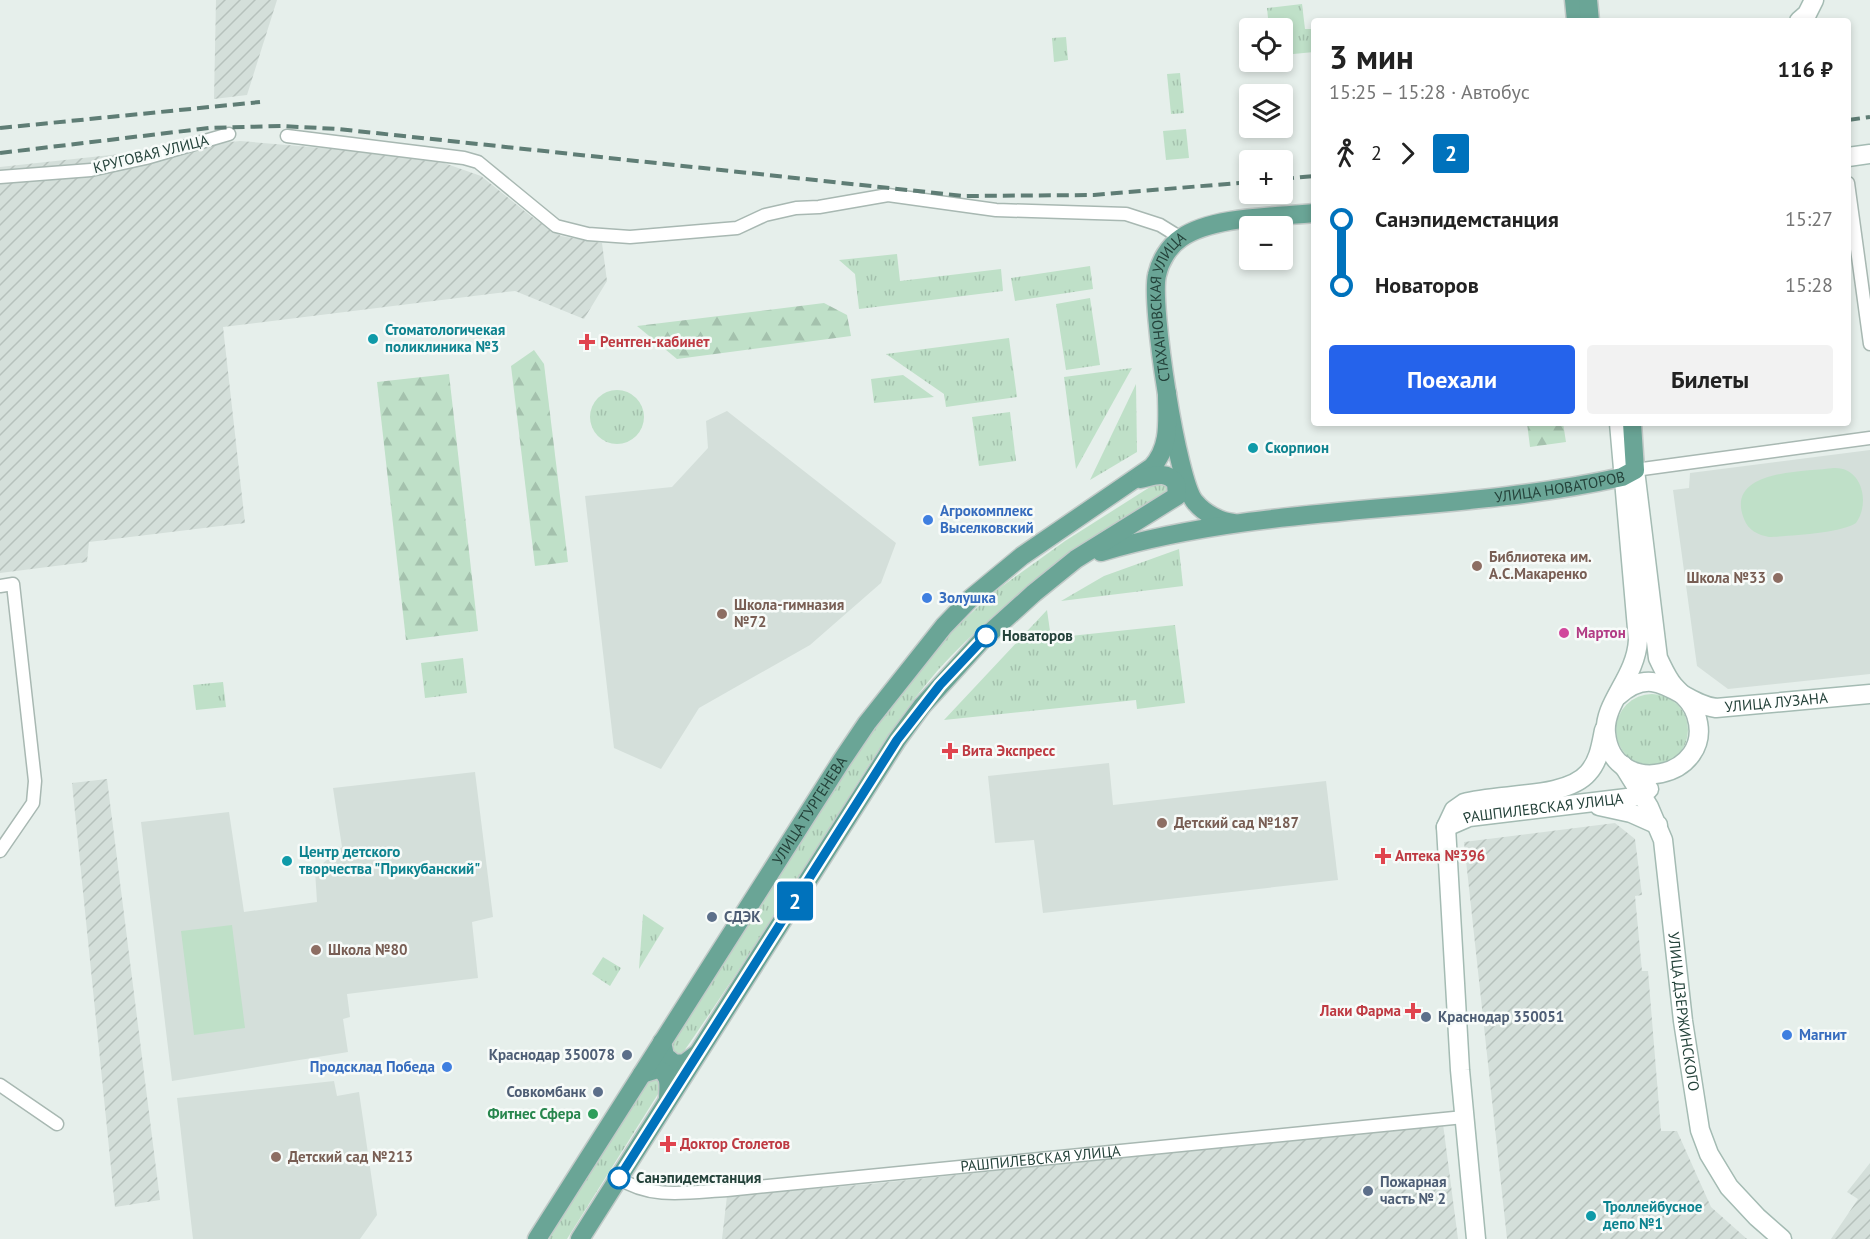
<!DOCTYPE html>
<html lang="ru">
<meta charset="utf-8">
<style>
:root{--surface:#fff;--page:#f2f2f2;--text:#222;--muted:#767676;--accent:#2563eb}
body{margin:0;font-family:"PT Sans",sans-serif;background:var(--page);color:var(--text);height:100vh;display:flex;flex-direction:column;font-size:22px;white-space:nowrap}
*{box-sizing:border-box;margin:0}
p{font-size:20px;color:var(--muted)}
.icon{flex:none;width:33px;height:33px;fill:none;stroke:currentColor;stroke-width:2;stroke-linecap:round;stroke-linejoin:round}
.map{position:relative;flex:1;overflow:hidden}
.panel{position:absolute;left:1311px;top:18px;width:540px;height:408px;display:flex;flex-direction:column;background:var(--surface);border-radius:6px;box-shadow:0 3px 9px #0003}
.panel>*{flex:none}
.badge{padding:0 12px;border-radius:4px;font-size:21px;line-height:39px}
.controls{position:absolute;left:1239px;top:18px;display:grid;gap:12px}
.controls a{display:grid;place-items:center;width:54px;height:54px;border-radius:6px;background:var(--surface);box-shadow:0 3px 9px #0003;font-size:30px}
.map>.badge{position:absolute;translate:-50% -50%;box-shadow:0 0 0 3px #fff}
.legs{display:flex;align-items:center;gap:9px;height:66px;padding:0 18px;font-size:20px}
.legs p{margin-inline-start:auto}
.overview{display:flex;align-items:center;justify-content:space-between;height:102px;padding:0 18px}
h1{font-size:33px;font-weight:700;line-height:45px}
.action{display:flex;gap:12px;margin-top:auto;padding:12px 18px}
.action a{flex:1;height:69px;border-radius:6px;background:var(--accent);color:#fff;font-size:24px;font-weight:700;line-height:69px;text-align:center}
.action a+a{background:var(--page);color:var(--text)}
ul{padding:0 18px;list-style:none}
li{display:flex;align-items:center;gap:21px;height:66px;font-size:22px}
li i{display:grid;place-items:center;width:9px;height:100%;margin:0 8px;background:currentColor}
li i::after{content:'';width:15px;height:15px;margin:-8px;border:4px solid;border-radius:50%;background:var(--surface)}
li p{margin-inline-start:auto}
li:first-child i{background:linear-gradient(#0000 50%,currentColor 0)}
li:last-child i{background:linear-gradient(currentColor 50%,#0000 0)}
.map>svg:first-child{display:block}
.built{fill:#d4dfda}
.industrial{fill:url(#industrial-furrows)}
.grass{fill:url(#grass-tufts)}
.forest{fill:url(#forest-firs)}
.pitch{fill:#bfe0c8}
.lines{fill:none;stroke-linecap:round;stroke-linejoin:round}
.street-casing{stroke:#a8b8b2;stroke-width:15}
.secondary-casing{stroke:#a4bbb3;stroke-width:21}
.primary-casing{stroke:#c2cac8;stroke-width:21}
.street{stroke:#fff;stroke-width:12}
.secondary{stroke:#fff;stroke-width:18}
.primary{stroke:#6aa596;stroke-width:18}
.rail{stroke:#5f7d75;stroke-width:4;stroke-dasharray:12 6;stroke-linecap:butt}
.line-1-casing{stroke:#fff;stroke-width:14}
.line-1{stroke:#0072bc;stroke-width:9}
.culture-dot{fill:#0f9aa8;stroke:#f7fbf9;stroke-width:2}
.health-dot{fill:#e0444e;stroke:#f7fbf9;stroke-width:2}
.shop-dot{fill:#3f7fe0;stroke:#f7fbf9;stroke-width:2}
.education-dot{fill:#8d6e63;stroke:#f7fbf9;stroke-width:2}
.hotel-dot{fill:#d1479c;stroke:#f7fbf9;stroke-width:2}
.stop-1-dot{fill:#fff;stroke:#0072bc;stroke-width:3}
.service-dot{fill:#5c6f8a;stroke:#f7fbf9;stroke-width:2}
.leisure-dot{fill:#2e9e5b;stroke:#f7fbf9;stroke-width:2}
.labels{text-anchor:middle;stroke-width:5;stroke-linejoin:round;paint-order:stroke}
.street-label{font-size:15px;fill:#24423a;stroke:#f7fbf9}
.culture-label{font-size:15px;font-weight:bold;fill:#0d838f;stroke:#f7fbf9;text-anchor:start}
.health-label{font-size:15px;font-weight:bold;fill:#be3a42;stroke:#f7fbf9;text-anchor:start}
.shop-label{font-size:15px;font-weight:bold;fill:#366cbe;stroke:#f7fbf9;text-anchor:start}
.education-label{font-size:15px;font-weight:bold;fill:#785e54;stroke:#f7fbf9;text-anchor:start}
.hotel-label{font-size:15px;font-weight:bold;fill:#b23c85;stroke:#f7fbf9;text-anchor:start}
.stop-label{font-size:15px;font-weight:bold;fill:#24423a;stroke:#f7fbf9;text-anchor:start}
.service-label{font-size:15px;font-weight:bold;fill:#4e5e75;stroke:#f7fbf9;text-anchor:start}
.leisure-label{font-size:15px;font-weight:bold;fill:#27864d;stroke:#f7fbf9;text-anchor:end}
</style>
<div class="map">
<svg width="1870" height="1239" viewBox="0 0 1870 1239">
<defs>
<pattern id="industrial-furrows" width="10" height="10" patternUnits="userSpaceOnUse" patternTransform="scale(1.5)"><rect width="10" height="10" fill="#d4dfda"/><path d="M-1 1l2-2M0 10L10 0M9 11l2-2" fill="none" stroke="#b6c1bc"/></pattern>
<pattern id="grass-tufts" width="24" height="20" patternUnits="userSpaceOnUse" patternTransform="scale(1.5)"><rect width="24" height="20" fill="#bfe0c8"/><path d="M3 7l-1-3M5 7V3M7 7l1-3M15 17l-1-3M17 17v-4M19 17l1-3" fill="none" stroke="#a4c1ad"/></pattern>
<pattern id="forest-firs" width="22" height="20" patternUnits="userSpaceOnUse" patternTransform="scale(1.5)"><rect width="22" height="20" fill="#bfe0c8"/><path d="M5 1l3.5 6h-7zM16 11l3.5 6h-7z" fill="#a4c1ad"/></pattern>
</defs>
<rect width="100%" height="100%" fill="#e6efeb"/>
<g class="built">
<polygon points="727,411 896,543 881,583 810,645 699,708 661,769 614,748 585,496 672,487 708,448 706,421"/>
<polygon points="1870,450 1870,674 1728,689 1697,666 1673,490 1689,488 1690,473"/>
<polygon points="1109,763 1113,805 1326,781 1338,880 1043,913 1034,840 995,843 988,776"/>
<polygon points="475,772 493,917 472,922 478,978 347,994 350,1017 343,1019 348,1052 172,1081 141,822 229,812 244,912 317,902 315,870 342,847 333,788"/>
<polygon points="334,1081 337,1096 359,1092 377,1215 360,1239 193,1239 177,1098"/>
</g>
<g class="industrial">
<polygon points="216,0 277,0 247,95 214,99"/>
<polygon points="240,141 358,151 444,163 481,176 532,217 561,236 602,243 607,281 584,319 515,291 223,327 245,523 89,542 87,562 0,573 0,167"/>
<polygon points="107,779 160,1200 115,1207 72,783"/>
<polygon points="1615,823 1635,839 1642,895 1635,896 1642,971 1648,971 1661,1131 1677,1131 1711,1207 1747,1239 1507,1239 1464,842"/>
<polygon points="1443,1124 1458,1239 722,1239 727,1196 870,1184"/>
<polygon points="1870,1163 1870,1239 1831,1239 1858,1199 1847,1192"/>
</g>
<g class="grass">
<polygon points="1302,4 1305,29 1314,29 1314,52 1283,55 1282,28 1269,28 1267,8"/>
<polygon points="1066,37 1068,60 1054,62 1052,38"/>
<polygon points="1180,73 1184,113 1171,114 1167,74"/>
<polygon points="1186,129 1189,158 1166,160 1163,131"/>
<polygon points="897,254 900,281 1001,269 1003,291 859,309 855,274 839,260"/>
<polygon points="1090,266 1093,289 1015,301 1011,278"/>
<polygon points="1090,298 1100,365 1066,370 1056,304"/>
<polygon points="1009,338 1017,397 946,407 944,394 886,354"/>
<polygon points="1132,368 1076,469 1064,377"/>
<polygon points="903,375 934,397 874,403 871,379"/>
<polygon points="1136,384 1137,452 1090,480"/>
<circle cx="617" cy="417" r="27"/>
<polygon points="1010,412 1016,461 979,466 972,417"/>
<path d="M1161 480 1174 489C1100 536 1028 581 965 642 906 698 865 772 822 840 776 913 729 986 680 1057L667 1048 874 727 951 632 994 592 1065 541Z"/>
<polygon points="1179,549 1183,586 1061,601 1104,576"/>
<polygon points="1047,610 1051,638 1175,625 1185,703 1137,709 1136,700 944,720"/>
<polygon points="463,658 467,693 425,698 421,663"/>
<polygon points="223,682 226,707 196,710 193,685"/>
<circle cx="1652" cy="730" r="36"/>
<polygon points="643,914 664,928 639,969"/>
<polygon points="603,957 621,968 610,986 592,974"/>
<polygon points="655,1073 663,1086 567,1239 548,1239 649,1076"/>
</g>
<g class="forest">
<polygon points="824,303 847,315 851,336 677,359 637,326"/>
<polygon points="534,350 544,364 568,562 535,566 511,366"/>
<polygon points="449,374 478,631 406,640 377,382"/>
<polygon points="1527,423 1563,423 1566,442 1530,447"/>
</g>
<g class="pitch">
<path d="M1834 468C1863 467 1870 504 1856 523 1842 533 1788 536 1769 537 1758 535 1748 530 1744 519 1724 469 1805 472 1834 468Z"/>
<polygon points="232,925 245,1028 194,1035 181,931"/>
</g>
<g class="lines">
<defs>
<g id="street">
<polyline points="287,136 464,158 478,162 556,226 588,234 630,237 737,228 765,215 796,208 819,207 888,195 996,210 1126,214 1160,225 1181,238"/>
<polyline points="0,177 91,170 146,158 229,134"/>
<polyline points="1848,183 1870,344"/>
<polyline points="1635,470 1870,438"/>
<polyline points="0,586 13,584 35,781 33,803 0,851"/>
<polyline points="0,1085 57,1124"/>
<path id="s1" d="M619 1178C651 1200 690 1192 727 1190L1464 1117"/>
</g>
<g id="secondary">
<polyline points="1799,21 1807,14 1814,0"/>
<polyline points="1848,157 1870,154"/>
<path d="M1619 423 1638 640C1636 678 1603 703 1606 733 1612 801 1717 778 1696 715 1692 702 1683 696 1674 686 1667 678 1663 668 1658 658L1635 470"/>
<path id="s2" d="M1618 696C1657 660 1679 703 1716 708L1870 694"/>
<path id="s3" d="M1623 765 1649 807 1663 840 1683 1021 1700 1130 1709 1154 1729 1187 1757 1217 1782 1239"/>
<polyline points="1599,806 1631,813 1658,825"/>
<path id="s4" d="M1446 827 1469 817 1627 798 1642 795 1649 789"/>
<path d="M1476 1239 1460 1070 1446 827 1454 810 1464 803C1497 793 1566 799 1588 773 1599 761 1601 745 1604 730"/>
</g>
<g id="primary">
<polyline points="1574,0 1576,21"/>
<polyline points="1588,0 1590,21"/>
<path id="s5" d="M1234 523C1220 522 1204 513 1195 502 1177 482 1150 304 1157 275 1160 261 1169 246 1181 238 1213 216 1276 217 1314 213"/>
<path id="s6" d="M1101 552C1269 502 1451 515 1622 477L1635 470 1632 423"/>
<polyline points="662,1042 665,1056 675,1064 685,1063 697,1054"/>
<path d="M642 1074 658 1069C672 1075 668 1087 668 1100"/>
<path id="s7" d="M537 1239 842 760 867 723 944 626 970 599 1022 556 1152 467C1171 446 1167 420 1167 393"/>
<path d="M580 1239 897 740 922 706 982 640 1034 593 1076 559 1177 496 1176 483C1166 470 1154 476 1140 479"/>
</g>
</defs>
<use href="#street" class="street-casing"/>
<use href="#secondary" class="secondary-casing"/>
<use href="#primary" class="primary-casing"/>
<use href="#street" class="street"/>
<use href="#secondary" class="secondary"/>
<use href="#primary" class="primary"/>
<g class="rail">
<polyline points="1848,120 1870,117"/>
<polyline points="0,128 260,102"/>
<polyline points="0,153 209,128 282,126 338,129 964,196 1094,195 1250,182"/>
<polyline points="1282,179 1314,176"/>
</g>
</g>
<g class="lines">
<defs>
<polyline id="line-1" points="619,1178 897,740 940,685 986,636"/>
</defs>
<use href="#line-1" class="line-1-casing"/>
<use href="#line-1" class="line-1"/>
</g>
<g class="culture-dot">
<circle cx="373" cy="339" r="6"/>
<circle cx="1253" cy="448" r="6"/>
<circle cx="287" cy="861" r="6"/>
<circle cx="1591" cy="1216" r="6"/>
</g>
<g class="health-dot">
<path d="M584 333h6v6h6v6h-6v6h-6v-6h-6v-6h6z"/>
<path d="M947 742h6v6h6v6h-6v6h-6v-6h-6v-6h6z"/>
<path d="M1380 847h6v6h6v6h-6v6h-6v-6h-6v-6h6z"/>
<path d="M1410 1002h6v6h6v6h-6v6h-6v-6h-6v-6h6z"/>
<path d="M665 1135h6v6h6v6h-6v6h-6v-6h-6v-6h6z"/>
</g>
<g class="shop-dot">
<circle cx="928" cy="520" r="6"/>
<circle cx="927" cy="598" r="6"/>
<circle cx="1787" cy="1035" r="6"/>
<circle cx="447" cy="1067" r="6"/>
</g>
<g class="education-dot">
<circle cx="1477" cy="566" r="6"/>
<circle cx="1778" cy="578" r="6"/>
<circle cx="722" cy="614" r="6"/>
<circle cx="1162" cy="823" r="6"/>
<circle cx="316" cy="950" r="6"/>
<circle cx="276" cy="1157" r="6"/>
</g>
<circle class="hotel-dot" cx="1564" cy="633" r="6"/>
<g class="stop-1-dot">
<circle cx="986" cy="636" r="10"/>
<circle cx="619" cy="1178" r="10"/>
</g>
<g class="service-dot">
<circle cx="712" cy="917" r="6"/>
<circle cx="1426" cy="1017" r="6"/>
<circle cx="627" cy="1055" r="6"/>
<circle cx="598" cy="1092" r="6"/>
<circle cx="1368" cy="1191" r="6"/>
</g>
<circle class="leisure-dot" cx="593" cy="1114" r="6"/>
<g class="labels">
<g class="street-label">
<text transform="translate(151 154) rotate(-14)" y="5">КРУГОВАЯ УЛИЦА</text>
<text dy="5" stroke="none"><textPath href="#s5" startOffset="248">СТАХАНОВСКАЯ УЛИЦА</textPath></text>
<text dy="5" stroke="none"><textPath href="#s6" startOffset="464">УЛИЦА НОВАТОРОВ</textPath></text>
<text dy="5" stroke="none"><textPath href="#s2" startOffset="168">УЛИЦА ЛУЗАНА</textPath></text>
<text dy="5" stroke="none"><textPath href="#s4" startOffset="100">РАШПИЛЕВСКАЯ УЛИЦА</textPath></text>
<text dy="5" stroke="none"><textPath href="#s7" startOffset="508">УЛИЦА ТУРГЕНЕВА</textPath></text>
<text dy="5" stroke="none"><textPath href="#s3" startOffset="258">УЛИЦА ДЗЕРЖИНСКОГО</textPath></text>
<text dy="5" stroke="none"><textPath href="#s1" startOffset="426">РАШПИЛЕВСКАЯ УЛИЦА</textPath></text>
</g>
<g class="culture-label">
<text x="385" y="335">Стоматологичекая<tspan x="385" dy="17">поликлиника №3</tspan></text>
<text x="1265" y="453">Скорпион</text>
<text x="299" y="857">Центр детского<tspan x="299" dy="17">творчества "Прикубанский"</tspan></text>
<text x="1603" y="1212">Троллейбусное<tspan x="1603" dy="17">депо №1</tspan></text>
</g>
<g class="health-label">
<text x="600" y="347">Рентген-кабинет</text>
<text x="962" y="756">Вита Экспресс</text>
<text x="1395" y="861">Аптека №396</text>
<text x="1401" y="1016" text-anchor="end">Лаки Фарма</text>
<text x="680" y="1149">Доктор Столетов</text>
</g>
<g class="shop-label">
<text x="940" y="516">Агрокомплекс<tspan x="940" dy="17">Выселковский</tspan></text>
<text x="939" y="603">Золушка</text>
<text x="1799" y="1040">Магнит</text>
<text x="435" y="1072" text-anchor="end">Продсклад Победа</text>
</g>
<g class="education-label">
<text x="1489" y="562">Библиотека им.<tspan x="1489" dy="17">А.С.Макаренко</tspan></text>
<text x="1766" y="583" text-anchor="end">Школа №33</text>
<text x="734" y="610">Школа-гимназия<tspan x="734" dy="17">№72</tspan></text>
<text x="1174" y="828">Детский сад №187</text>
<text x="328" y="955">Школа №80</text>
<text x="288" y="1162">Детский сад №213</text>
</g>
<g class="hotel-label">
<text x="1576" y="638">Мартон</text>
</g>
<g class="stop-label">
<text x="1002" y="641">Новаторов</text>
<text x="636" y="1183">Санэпидемстанция</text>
</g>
<g class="service-label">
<text x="724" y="922">СДЭК</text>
<text x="1438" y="1022">Краснодар 350051</text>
<text x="615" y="1060" text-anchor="end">Краснодар 350078</text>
<text x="586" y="1097" text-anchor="end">Совкомбанк</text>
<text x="1380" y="1187">Пожарная<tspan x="1380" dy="17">часть № 2</tspan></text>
</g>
<g class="leisure-label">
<text x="581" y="1119">Фитнес Сфера</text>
</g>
</g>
</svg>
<div class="controls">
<a><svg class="icon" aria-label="locate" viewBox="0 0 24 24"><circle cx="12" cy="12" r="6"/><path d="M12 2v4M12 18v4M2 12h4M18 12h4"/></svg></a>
<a><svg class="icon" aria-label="layers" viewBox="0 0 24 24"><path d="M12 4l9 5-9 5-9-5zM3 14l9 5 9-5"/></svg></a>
<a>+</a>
<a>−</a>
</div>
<b class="badge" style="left:795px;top:901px;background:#0072bc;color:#fff">2</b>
<section class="panel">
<div class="overview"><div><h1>3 мин</h1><p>15:25 – 15:28 · Автобус</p></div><b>116 ₽</b></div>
<div class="legs"><svg class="icon" aria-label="walk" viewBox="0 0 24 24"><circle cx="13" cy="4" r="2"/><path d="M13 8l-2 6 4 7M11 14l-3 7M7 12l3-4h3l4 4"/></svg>2<svg class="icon" aria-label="forward" viewBox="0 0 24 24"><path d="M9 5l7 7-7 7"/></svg><b class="badge" style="background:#0072bc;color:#fff">2</b></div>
<ul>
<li><i style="color:#0072bc"></i><b>Санэпидемстанция</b><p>15:27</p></li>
<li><i style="color:#0072bc"></i><b>Новаторов</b><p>15:28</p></li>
</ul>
<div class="action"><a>Поехали</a><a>Билеты</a></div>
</section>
</div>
